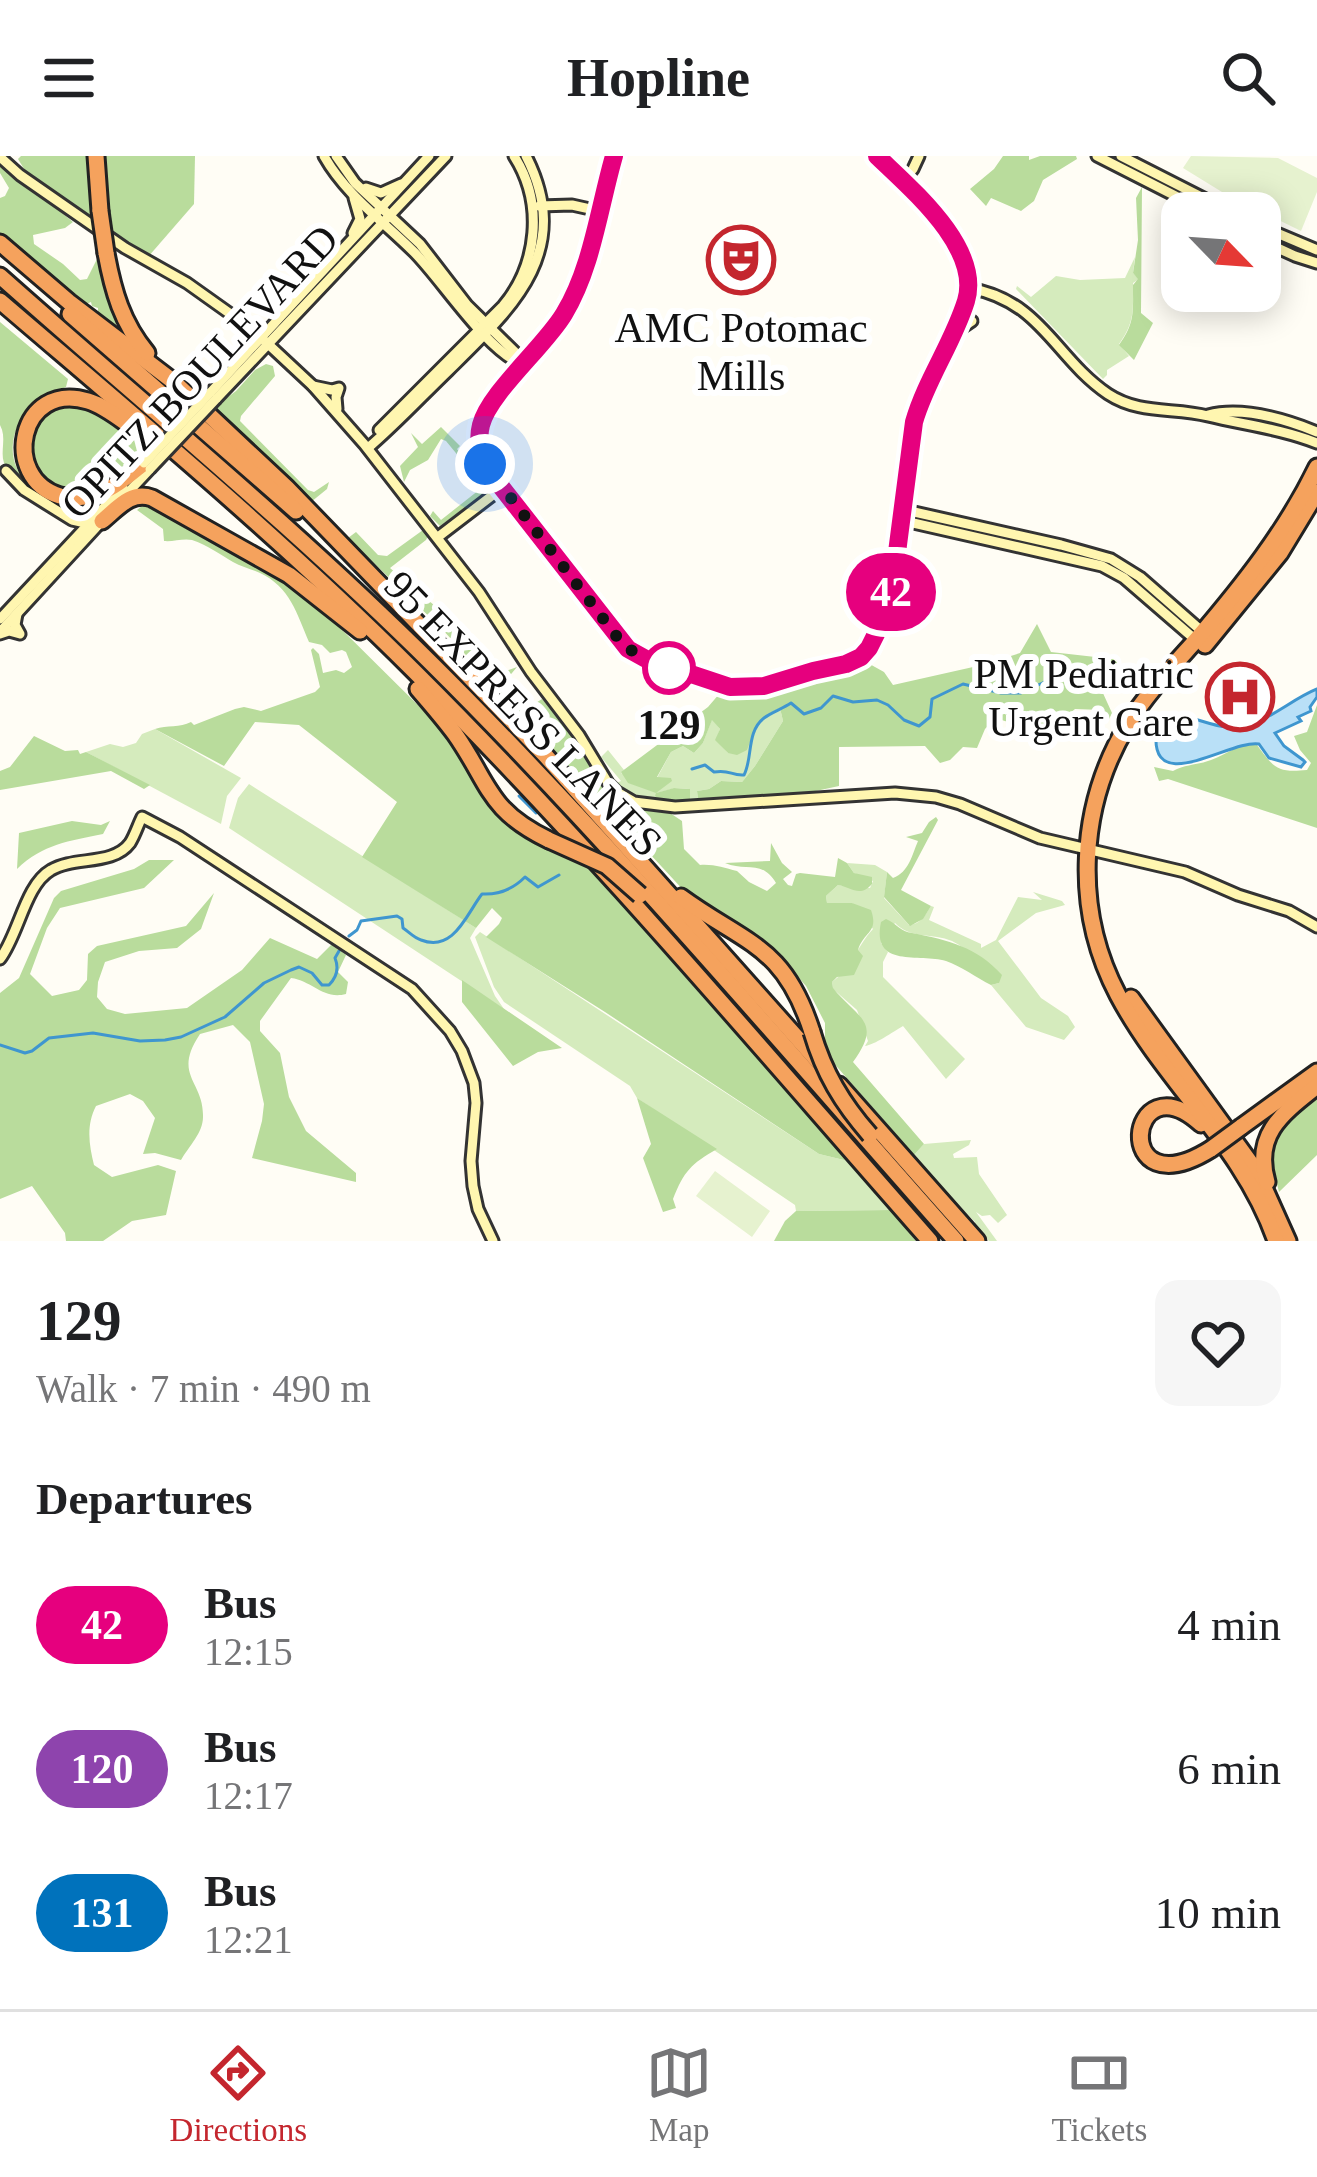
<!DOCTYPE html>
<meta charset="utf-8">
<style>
:root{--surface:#fff;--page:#f6f6f6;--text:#202124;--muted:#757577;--line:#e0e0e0;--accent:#c4262e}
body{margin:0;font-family:Georgia,serif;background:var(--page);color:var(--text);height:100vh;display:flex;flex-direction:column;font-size:45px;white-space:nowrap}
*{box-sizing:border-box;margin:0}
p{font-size:39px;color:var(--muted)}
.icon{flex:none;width:66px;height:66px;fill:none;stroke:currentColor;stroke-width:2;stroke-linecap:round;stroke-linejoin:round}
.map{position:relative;height:1085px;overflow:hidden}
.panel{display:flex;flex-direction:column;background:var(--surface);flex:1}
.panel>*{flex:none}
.badge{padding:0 24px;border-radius:39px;font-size:42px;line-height:78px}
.needle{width:78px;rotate:115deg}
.controls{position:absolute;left:1161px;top:36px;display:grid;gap:24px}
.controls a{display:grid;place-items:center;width:120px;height:120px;border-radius:24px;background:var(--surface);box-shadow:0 6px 30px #0003;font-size:60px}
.you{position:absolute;width:60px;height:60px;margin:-30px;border:9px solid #fff;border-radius:50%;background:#1a73e8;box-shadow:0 0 0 18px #1a73e833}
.map>.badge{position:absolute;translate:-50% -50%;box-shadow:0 0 0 6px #fff}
h2{padding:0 36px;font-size:45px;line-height:108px}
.round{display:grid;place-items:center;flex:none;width:126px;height:126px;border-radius:24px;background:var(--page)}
.headline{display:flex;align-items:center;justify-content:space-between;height:204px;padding:0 36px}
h1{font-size:57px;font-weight:700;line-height:90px}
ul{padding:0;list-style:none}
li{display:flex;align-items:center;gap:36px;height:144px;padding:0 36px}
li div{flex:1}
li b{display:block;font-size:45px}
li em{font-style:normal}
li .badge{min-width:132px;font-weight:700;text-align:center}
header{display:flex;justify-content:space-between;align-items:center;height:156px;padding:0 36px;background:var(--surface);font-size:54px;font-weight:700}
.menu{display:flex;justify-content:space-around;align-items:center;height:168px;border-top:3px solid var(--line);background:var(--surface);font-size:33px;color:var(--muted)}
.menu a{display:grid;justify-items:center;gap:6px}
.menu .active{color:var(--accent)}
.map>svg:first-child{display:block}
.green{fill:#d5ebbd}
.forest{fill:#b9dc9c}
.pitch{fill:#e6f2cf}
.water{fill:#b9e0f7;stroke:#3f96cf;stroke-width:3}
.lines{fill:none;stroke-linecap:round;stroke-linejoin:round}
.stream{stroke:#3f96cf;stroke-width:3}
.secondary-casing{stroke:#333;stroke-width:15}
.highway-casing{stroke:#222;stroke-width:21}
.secondary{stroke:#fff6b0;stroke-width:9}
.highway{stroke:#f5a25d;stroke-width:15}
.secondary-bridge-casing{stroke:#333;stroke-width:15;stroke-linecap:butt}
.highway-bridge-casing{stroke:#222;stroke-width:21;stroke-linecap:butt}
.secondary-bridge{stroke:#fff6b0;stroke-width:9}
.highway-bridge{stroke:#f5a25d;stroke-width:15}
.line-casing{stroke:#fff;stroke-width:27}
.line{stroke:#e6007e;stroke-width:18}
.walk{stroke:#111;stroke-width:12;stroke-dasharray:0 21.6}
.stop-dot{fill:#fff;stroke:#e6007e;stroke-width:6}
.labels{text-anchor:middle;stroke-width:12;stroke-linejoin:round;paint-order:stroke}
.poi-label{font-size:42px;fill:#111;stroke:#fff}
.street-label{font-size:42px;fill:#111;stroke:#fff}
.stop-label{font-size:42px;font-weight:bold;fill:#111;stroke:#fff}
</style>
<header><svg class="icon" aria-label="menu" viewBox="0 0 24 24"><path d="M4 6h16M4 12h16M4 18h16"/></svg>Hopline<svg class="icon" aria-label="search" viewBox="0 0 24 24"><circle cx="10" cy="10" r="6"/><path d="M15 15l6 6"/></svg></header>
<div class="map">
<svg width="1317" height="1085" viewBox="0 0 1317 1085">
<rect width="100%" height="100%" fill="#fffdf5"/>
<g class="green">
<path d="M1135 101 1133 117 1139 123 1133 127C1133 154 1135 166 1119 188L1129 200 1107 214V219L1103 223 1016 133 1017 130 1031 141 1056 120 1080 124 1125 122Z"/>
<path d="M780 552 783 565 755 610 742 626 721 625 709 633 697 635 698 643 690 645V633L675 632 657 637 675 646C656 647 628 641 614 628L621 625 601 601 608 594 624 614 621 617 655 636 668 622H657L671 596 683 590 694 597 703 587 712 563 720 573 716 584 728 597 750 585C754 568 764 558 780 552Z"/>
<polygon points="155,573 241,622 227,640 221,668 86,596 110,588 123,591 136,587 142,578"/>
<polygon points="249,628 476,772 470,782 495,840 504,853 229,672 238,642"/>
<path d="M847 707 875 709 887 716 884 742 909 769C921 768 925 759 931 750L934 751 929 764 981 788V792L996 784 1018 741 1042 744 1033 736 1062 745 1065 749 1036 757 998 785 1041 842 1068 860 1075 871 1064 884 1026 871 991 829 999 827C985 814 969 793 952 785 933 777 910 783 895 767L881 787 888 796 883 806V821L965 903 946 923 903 870C893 876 874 889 865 890L868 885 857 854 833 833 832 826C852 812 857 790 873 773L852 747H827L826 740 838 729 870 732 873 725 854 717Z"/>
<polygon points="480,776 819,998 848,1005 891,1054 796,1055 795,1049 637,942 630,930 504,846 494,831 475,781"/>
<polygon points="971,984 969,989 953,998 954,1002 977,1001 979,1018 1007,1059 998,1067 990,1059 982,1060 976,1056 997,1085 989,1085 975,1070 975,1066 914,1005 914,999 924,988"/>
</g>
<g class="forest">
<polygon points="21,0 86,0 97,67 29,21 18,3"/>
<polygon points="103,0 195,0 194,48 148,101 112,79 104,31"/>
<polygon points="1003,0 1029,0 1029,4 1040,0 1076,0 1077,3 1043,24 1034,45 1021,55 991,42 986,50 970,33 994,13"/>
<polygon points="0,6 73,66 65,72 33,79 34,88 63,108 80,124 87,123 99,99 96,78 117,161 116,171 98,158 98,152 92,150 91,146 84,149 0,81 0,42 5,40 9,32 0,17"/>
<path d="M1142 31 1141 157 1153 167 1134 204 1119 189C1135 167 1133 156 1133 129L1138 123 1133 117 1138 84 1136 42Z"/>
<path d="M0 166 68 223 66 231 58 234 60 237C48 243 36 248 27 257 2 283 11 325 44 339 55 344 70 345 82 347L76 354C53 353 14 330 4 307 0 294 7 282 0 269Z"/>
<polygon points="266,208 273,210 275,220 241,260 240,265 308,334 314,336 329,326 327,333 311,346 212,253 236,235 255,214"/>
<path d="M64 247 97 253 146 294C129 313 109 334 81 336 69 337 54 331 42 328L23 289 45 255Z"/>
<polygon points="441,271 460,290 457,293 467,305 474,306 474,312 490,325 492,332 440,370 430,360 433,355 441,364 479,334 474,319 446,285 441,283 428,304 410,314 404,326 400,310 418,291 411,277 422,288"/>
<path d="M147 346 266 410 316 448 441 572 463 602 484 640 507 666 582 704 848 1005 819 998 605 856 486 781 499 768 502 762 492 752 476 772 362 701 397 646 299 569 255 566 224 610 155 573C167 569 180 572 191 566L194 569 235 553 244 551 261 555 315 536 320 531 311 494 313 492 319 498 323 517 336 514 344 517 352 511 346 496 342 494 330 497 322 489 309 486C297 458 290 431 260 417 252 413 241 411 233 406 221 399 207 389 192 384 183 382 173 386 164 385L163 373 137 354Z"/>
<path d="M423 374 428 380 426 384 390 412 454 466 497 518 517 511 506 524 531 550 542 543 578 582 612 636 634 650 667 655 682 665 684 693 700 709C714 708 724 712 737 715L749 726 767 735 776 727C762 703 746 716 725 707L770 705 771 687 782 707 792 716 783 723 788 729 792 730 796 718 800 717 835 721 838 702 847 707 854 717 872 721V728C860 742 851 731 838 729L826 740 827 747H852L871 754C879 777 864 775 858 794L863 800 854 819 837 821 832 826 833 832C858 863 883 865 853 906L924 988 914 999 824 896 821 886 825 881V867L806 830 775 795 686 737 441 472 348 382 356 376 378 399 387 400Z"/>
<path d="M1037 468 1051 496 1113 503 1140 526 1123 521 1107 524 1102 535 1112 557 1109 563 1101 554 1075 553 1064 562 1057 585 1045 577 995 562 985 573 977 592 963 591 950 604 940 607 925 590 839 591V630L802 638 698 643 697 635 709 633 721 625 742 626 755 610 783 565 780 552C758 561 755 573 747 594L737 599 728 597 715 584 720 573 712 564 703 587 694 597 683 590 671 596 657 621 671 622 672 625 656 637 674 632 690 633V645L660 644 655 640 656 637 628 627 621 616 708 551 720 537 768 536 853 513 866 506 884 516 893 529 982 509 1020 497Z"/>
<path d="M1317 549V672L1168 623 1159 625 1154 611 1173 615C1186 608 1198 609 1211 604 1228 598 1238 587 1257 589 1274 612 1277 617 1307 614L1311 607 1300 594 1294 580 1307 576Z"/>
<polygon points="34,580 65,595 78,594 80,598 86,596 150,629 144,633 111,615 0,634 0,615 10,611"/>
<path d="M936 661 938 664 901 734 931 750 923 763 910 770 884 741 887 716 893 722C909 716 912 699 918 685L906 681 922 677 929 666Z"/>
<path d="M72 665 101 669 110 665 103 678C69 685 43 688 17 713L19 677Z"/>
<path d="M149 704H174L144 732 60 752 47 772 30 818 52 840 79 834 87 824 88 798 97 790 186 770 214 737 201 773 177 792 139 795 105 806 98 826 97 841 107 853 125 858 187 852 242 814 270 782 317 803 332 788 346 799 338 816 348 826 346 838C323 844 313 825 291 822L260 865V875L280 897 289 941 306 975 356 1017V1026L252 1002 262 965 264 948 250 886 233 869 200 878C172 920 204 924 203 961 203 977 189 990 181 1004L155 997 143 998 155 962 143 945 130 938 96 950C86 969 89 989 94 1009L112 1021 158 1009 176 1015 166 1059 132 1065 103 1085H66L65 1077 32 1030 0 1043V837L19 822 54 742 61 735 134 713Z"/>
<path d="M886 763C896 767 901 776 912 777 948 784 977 791 1002 819L999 827 991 829C977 822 961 810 946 805 920 797 871 813 881 766Z"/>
<polygon points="462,824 562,892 538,896 513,910 462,846"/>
<path d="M1317 937V999L1279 1036C1264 975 1271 976 1317 937Z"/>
<path d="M637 942 717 993C691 1008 684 1015 673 1043L676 1052 663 1056 643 1002 651 988Z"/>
<polygon points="891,1054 916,1085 774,1085 785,1065 796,1055"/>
</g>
<g class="pitch">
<polygon points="1191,0 1278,2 1317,22 1317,36 1301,75 1222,36 1183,12"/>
<polygon points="715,1015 770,1055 752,1081 696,1040"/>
</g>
<path class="water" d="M1317 533V541L1310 551 1311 555 1298 561 1301 565 1275 577 1284 590 1303 604 1305 606 1301 611 1269 602 1259 588C1232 583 1153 640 1156 580L1163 570 1179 560C1195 561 1211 570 1227 571 1259 575 1287 545 1317 533Z"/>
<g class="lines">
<g class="stream">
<path d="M692 613 705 609 714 616C730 613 731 620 744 619 753 602 746 576 764 562 772 556 782 553 791 547L804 558 821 552 833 540 853 546 877 544 888 549 904 564 919 570 930 561 932 543 963 528 1001 537H1021L1049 524H1060L1075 515 1095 518 1114 532"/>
<polyline points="490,621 499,633"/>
<polyline points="519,640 536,657"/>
<path d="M349 780 357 774 361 765 397 760 402 763 403 772C409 776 414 782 421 784 454 797 467 757 482 738 499 739 514 732 525 721L538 731 559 719"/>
<path d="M0 889 25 897 32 895 49 882 93 877 140 885 165 884 181 881 225 861 264 827 291 814 299 811 312 817 322 829H329C337 821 339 812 335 802L339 795"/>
</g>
<defs>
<g id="secondary">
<path d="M324 0C346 39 383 65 414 96 443 125 487 196 524 209"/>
<polyline points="336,0 355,27 420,88 467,149 520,201 524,209"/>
<path d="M614 0C599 51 590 116 562 161 543 191 492 235 482 265 476 284 481 302 491 318L628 493C640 502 654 506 669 512 707 526 742 538 783 525 800 520 851 509 861 501 904 466 899 320 914 264 925 226 973 154 969 121 963 77 908 30 877 0"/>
<polyline points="1097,0 1209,57"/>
<polyline points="1121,0 1233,57"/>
<polyline points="0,1 20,19 125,92 187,127 253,174 313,230 364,288 479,436 531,516 579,579 608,627 617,636 634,646 675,651 895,637 936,641 960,648 1040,682 1185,716 1238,739 1289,755 1317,771"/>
<polyline points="902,27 913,13 919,0"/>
<polyline points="366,32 381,37 401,28"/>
<polyline points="539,50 572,49 599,55"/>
<polyline points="1260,70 1317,94"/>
<polyline points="353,77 360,63 354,42"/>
<polyline points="1260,84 1295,100 1317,107"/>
<path d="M969 132C1042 145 1054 201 1108 238 1140 259 1174 251 1208 260 1245 269 1281 273 1317 287"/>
<polyline points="953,178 972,165"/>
<polyline points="313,230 332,234 339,232 336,241 337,253"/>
<polyline points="210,237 429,0"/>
<polyline points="216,243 446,0"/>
<path d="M1208 259C1243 250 1285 263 1317 276"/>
<path d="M379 274 503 150C538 108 544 47 514 0"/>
<path d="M368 292C396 268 421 241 448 215 512 152 575 96 526 0"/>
<polyline points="6,315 24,334 72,364 81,366 89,362"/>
<polyline points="121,344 150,313"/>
<polyline points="901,353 1061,389 1111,403 1140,421 1205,478"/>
<polyline points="900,364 1102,410 1124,422 1198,486"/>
<polyline points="438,381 502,332"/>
<polyline points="0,463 123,331"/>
<polyline points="0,476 102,365"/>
<polyline points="0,478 9,475 20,478 15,469 17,458"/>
<path d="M0 803C19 778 25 729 51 714 74 700 113 710 130 687 135 679 138 669 142 661L180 681 412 833 450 875 462 895 474 927 476 947 471 1005 473 1030 478 1053 493 1085"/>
</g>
<g id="highway">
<polyline points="96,0 100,55"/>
<polyline points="0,87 69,146 174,226 287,332 545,599 823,911"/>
<path d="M106 97C113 135 122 167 147 197"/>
<path d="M0 120C145 249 294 371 432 508 616 691 784 891 956 1085"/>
<path d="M0 145C140 265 282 383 413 514 595 695 760 892 930 1085"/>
<polyline points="70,158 296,355"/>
<path d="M136 274C121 264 105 250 88 245 19 224 0 322 60 340 72 343 85 342 97 338 115 332 130 318 144 307"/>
<path d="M102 365C117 353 131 334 152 342L289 419 360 475"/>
<polyline points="1205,489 1280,397 1317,336"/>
<path d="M418 533C431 548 444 563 455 578 490 628 487 654 549 684"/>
<path d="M681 741C747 789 784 789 812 876"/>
<polyline points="1131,842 1257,1016 1288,1085"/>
<polyline points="839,929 977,1085"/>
<path d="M1201 968C1127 901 1110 1056 1211 993"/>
<polyline points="1241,971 1317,916"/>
<path d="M1267 1026C1253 978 1283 957 1317 930"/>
<path d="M1276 1085C1244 991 1164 926 1118 839 1073 754 1078 650 1128 568 1147 537 1173 510 1197 483 1243 429 1286 375 1317 311"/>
</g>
</defs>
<use href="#secondary" class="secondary-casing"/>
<use href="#highway" class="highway-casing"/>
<use href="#secondary" class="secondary"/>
<use href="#highway" class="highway"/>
<defs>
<g id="secondary-bridge">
<polyline points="144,307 210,237"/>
<polyline points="150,313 216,243"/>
</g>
<g id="highway-bridge">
<polyline points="100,55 106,97"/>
<polyline points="549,684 607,710 640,739"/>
<path d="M812 876C824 917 842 947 870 979"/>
<polyline points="1211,993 1241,971"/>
</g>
</defs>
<use href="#secondary-bridge" class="secondary-bridge-casing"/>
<use href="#highway-bridge" class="highway-bridge-casing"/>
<use href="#secondary-bridge" class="secondary-bridge"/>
<use href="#highway-bridge" class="highway-bridge"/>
</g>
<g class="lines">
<defs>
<path id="line" d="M614 0C599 52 592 112 564 158 545 190 489 237 481 269 475 292 486 310 499 328L628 493 646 503 730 531 764 530 813 515 846 508 861 501 869 492 881 468 893 427 914 266C926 224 953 187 966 145 982 92 911 33 877 0"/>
</defs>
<use href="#line" class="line-casing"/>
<use href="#line" class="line"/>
<polyline class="walk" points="485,308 621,486 640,501 680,516 669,512"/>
</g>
<defs>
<symbol id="theatre-ring" viewBox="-11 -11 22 22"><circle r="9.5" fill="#fff" stroke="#c4262e" stroke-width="1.5"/><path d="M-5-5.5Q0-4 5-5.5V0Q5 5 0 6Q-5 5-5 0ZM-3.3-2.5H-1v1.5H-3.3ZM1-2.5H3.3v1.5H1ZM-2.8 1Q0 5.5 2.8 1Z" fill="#c4262e"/></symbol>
<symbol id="hospital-ring" viewBox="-11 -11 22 22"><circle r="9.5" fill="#fff" stroke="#c4262e" stroke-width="1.5"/><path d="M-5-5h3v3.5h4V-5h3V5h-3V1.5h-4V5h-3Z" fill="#c4262e"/></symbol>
</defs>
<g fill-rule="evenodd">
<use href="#theatre-ring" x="703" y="66" width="76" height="76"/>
<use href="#hospital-ring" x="1202" y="503" width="76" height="76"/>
</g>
<circle class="stop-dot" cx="669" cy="512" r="24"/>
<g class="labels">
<g class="poi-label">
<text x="741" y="186">AMC Potomac<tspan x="741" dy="48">Mills</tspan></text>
<text x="1194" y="532" text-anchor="end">PM Pediatric<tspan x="1194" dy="48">Urgent Care</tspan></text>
</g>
<g class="street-label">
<text transform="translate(199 215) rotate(-47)" y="15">OPITZ BOULEVARD</text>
<text transform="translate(524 557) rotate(46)" y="15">95 EXPRESS LANES</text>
</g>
<g class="stop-label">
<text x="669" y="583">129</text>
</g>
</g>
</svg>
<div class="controls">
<a><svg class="needle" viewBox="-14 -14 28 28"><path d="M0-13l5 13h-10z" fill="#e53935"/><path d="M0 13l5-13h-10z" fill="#757577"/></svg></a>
</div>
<div class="you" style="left:485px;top:308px"></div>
<b class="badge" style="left:891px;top:436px;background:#e6007e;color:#fff">42</b>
</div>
<section class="panel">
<div class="headline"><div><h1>129</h1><p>Walk · 7 min · 490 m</p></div><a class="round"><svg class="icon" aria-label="heart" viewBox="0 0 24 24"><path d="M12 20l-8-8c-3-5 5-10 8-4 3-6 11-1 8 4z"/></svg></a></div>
<h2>Departures</h2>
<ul>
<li><span class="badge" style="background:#e6007e;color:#fff">42</span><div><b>Bus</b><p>12:15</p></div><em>4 min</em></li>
<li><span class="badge" style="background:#8e44ad;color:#fff">120</span><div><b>Bus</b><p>12:17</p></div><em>6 min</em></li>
<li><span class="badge" style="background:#0072bc;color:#fff">131</span><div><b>Bus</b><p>12:21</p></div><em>10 min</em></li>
</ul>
</section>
<nav class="menu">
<a class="active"><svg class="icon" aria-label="directions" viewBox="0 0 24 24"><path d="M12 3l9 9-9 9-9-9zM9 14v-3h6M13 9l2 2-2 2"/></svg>Directions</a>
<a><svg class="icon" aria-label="map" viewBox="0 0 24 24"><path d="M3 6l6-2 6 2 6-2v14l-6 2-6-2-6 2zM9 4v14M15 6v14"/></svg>Map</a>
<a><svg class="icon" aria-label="tickets" viewBox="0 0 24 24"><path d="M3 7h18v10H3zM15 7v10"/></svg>Tickets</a>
</nav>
